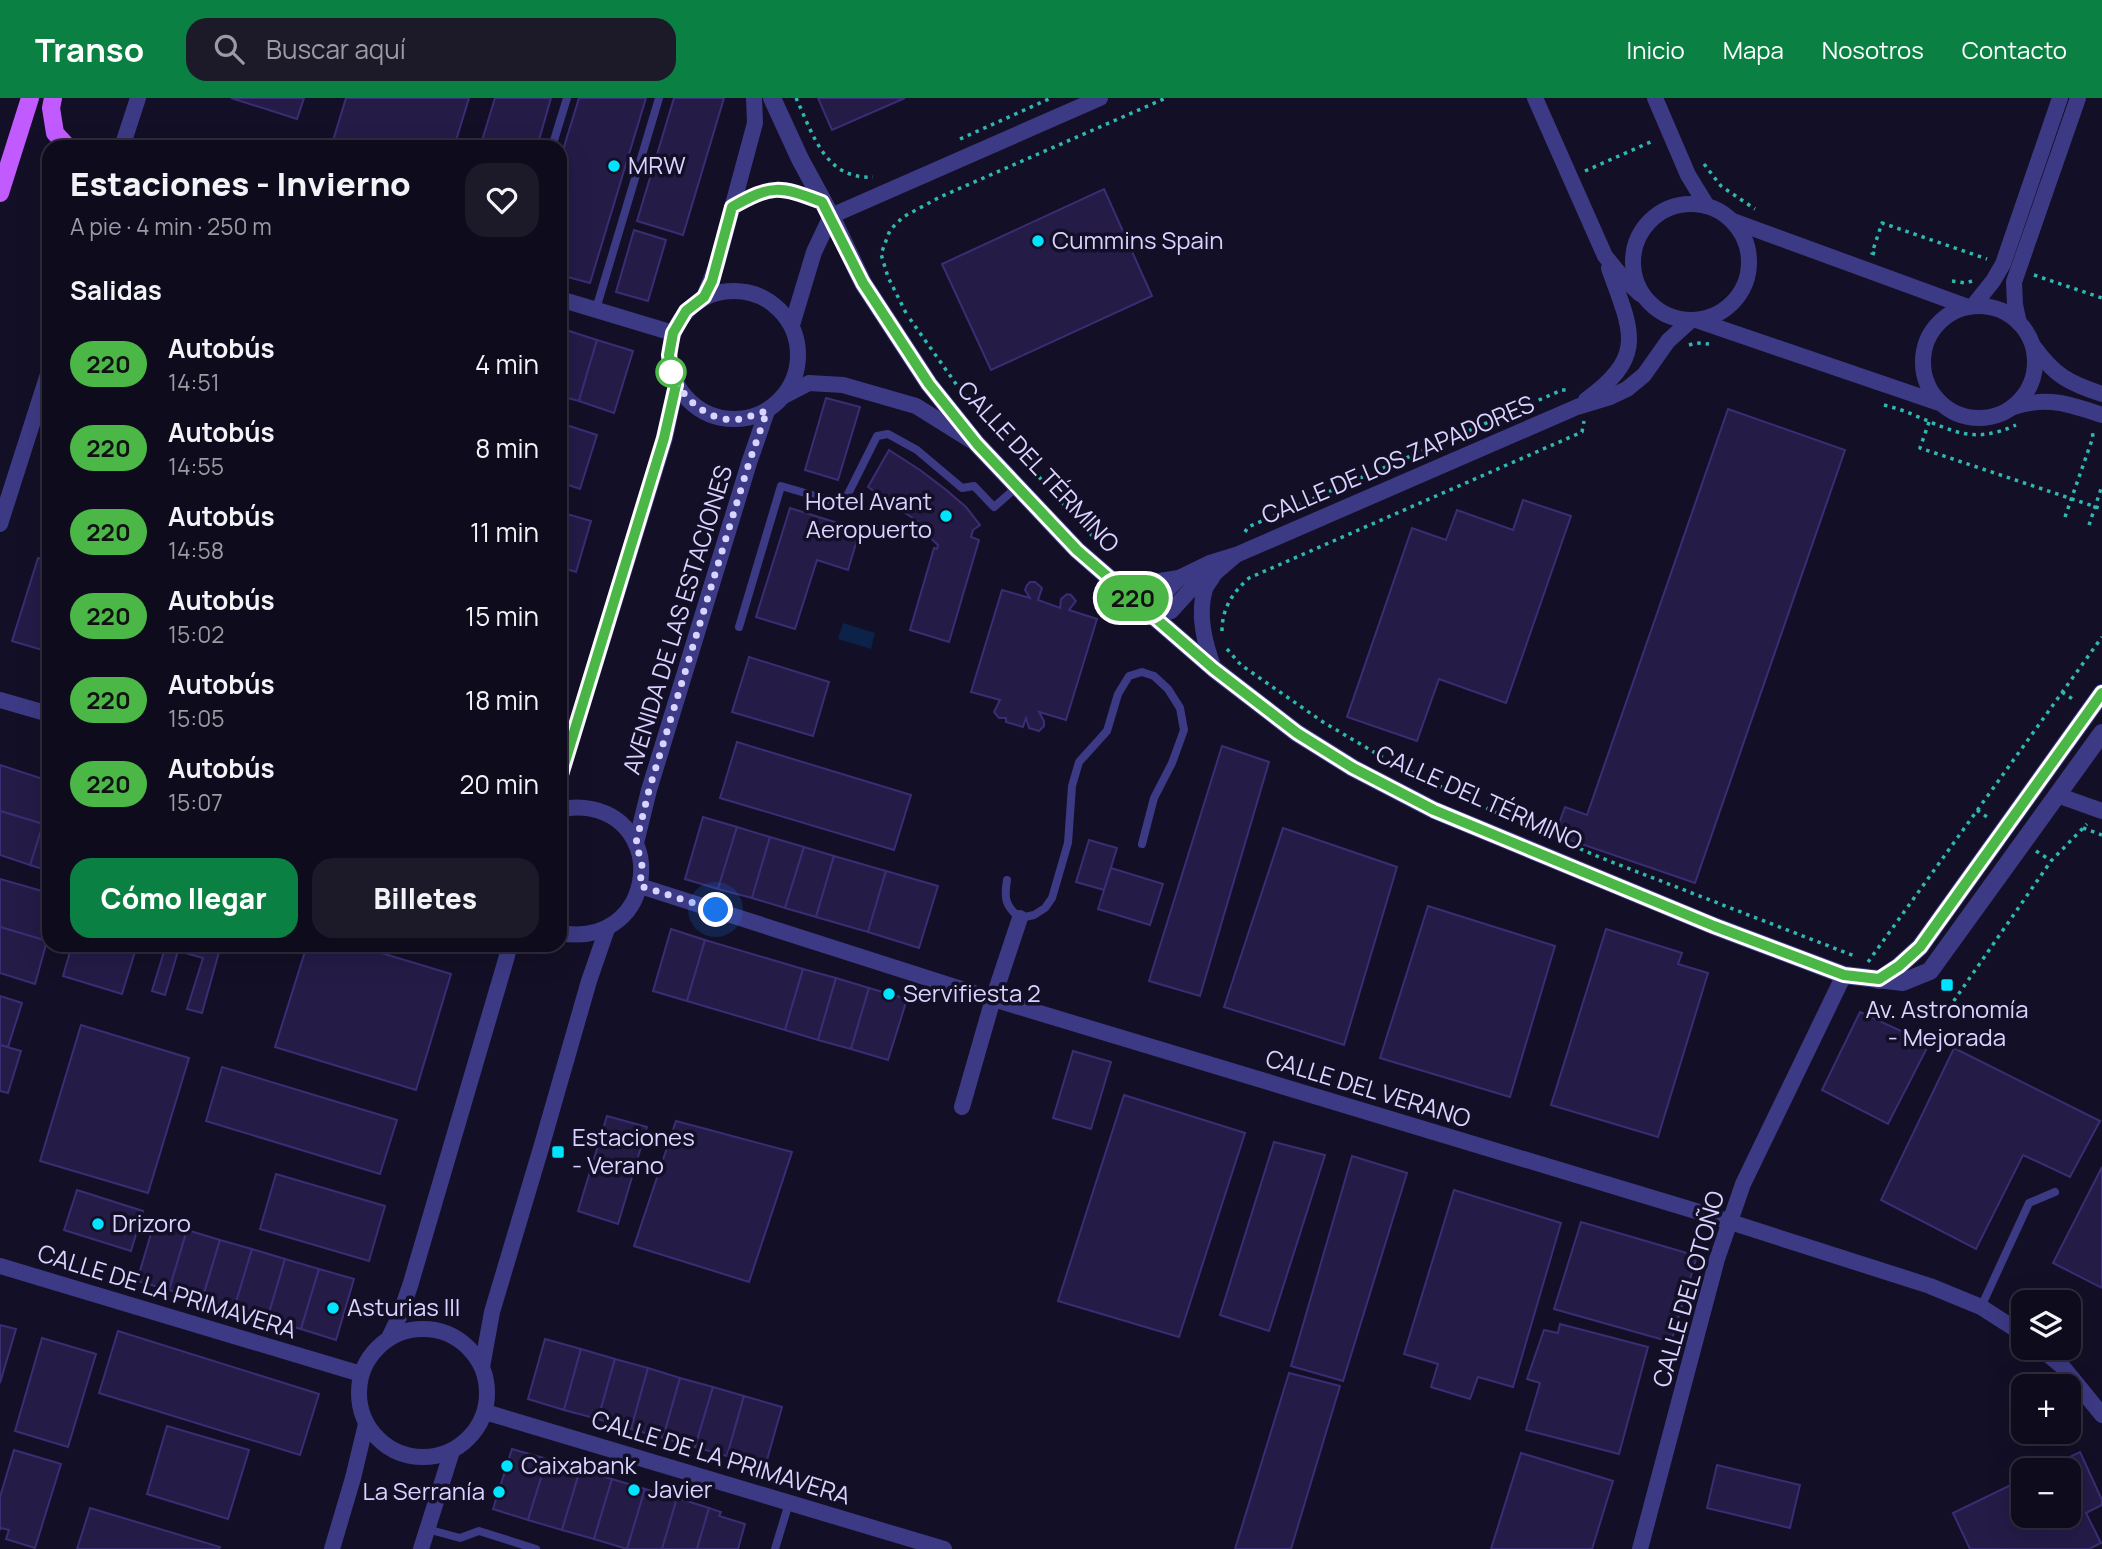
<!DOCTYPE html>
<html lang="es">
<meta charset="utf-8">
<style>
:root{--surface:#0e0b1c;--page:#1c1929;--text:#f1f3f6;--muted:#9b9ba3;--line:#2e2b3b;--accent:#0b8043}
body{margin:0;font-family:Manrope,sans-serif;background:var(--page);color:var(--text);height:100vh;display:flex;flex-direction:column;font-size:26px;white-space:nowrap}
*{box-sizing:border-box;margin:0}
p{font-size:23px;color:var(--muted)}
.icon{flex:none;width:38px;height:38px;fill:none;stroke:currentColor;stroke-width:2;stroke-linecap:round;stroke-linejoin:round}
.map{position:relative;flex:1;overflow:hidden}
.drawer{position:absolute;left:42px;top:42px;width:525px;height:812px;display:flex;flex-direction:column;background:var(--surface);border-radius:21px;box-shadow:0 7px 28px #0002,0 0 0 2px var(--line)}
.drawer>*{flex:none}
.badge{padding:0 14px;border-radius:23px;font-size:24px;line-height:46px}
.buttons{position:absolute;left:2011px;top:1192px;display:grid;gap:14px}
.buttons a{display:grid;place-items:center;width:70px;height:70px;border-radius:14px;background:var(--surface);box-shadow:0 7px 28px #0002,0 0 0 2px var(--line);font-size:35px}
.you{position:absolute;width:35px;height:35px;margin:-18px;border:5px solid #fff;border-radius:50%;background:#1a73e8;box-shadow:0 0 0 10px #1a73e833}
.map>.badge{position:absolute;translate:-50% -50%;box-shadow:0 0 0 4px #fff}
h2{padding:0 28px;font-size:26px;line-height:63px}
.round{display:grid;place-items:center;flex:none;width:74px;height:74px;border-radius:21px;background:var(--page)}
.summary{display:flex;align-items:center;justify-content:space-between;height:119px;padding:0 28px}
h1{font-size:33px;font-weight:800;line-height:52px}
.primary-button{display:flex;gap:14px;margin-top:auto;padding:14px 28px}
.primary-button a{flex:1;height:80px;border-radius:21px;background:var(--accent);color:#fff;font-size:28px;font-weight:800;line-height:80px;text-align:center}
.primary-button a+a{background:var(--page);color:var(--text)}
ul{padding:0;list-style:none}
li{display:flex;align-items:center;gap:21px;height:84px;padding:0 28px}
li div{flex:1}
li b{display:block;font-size:26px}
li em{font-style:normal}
li .badge{min-width:77px;font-weight:700;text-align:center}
header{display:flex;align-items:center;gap:42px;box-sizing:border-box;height:98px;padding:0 35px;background:var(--accent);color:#fff}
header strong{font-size:33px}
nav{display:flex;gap:38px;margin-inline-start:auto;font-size:24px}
.search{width:490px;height:63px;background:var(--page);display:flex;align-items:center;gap:18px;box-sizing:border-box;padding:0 24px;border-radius:21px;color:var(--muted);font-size:26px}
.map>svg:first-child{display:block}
.water{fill:#0c2248}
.building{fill:#241b47;stroke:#3b2d73;stroke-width:2}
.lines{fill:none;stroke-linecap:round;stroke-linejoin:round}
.path{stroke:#2fb8b0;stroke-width:3.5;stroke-dasharray:3.5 5;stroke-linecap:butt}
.service{stroke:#3d3a85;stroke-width:8}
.minor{stroke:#3d3a85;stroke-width:16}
.tertiary{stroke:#3d3a85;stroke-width:18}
.primary{stroke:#c25bff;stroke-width:18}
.line-casing{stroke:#fff;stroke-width:16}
.line{stroke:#4ab747;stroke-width:10}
.walk{stroke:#d9d4ff;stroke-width:7;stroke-dasharray:0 12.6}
.poi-dot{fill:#00e5ff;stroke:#130f26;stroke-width:2.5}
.stop-dot{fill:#fff;stroke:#4ab747;stroke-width:3.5}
.labels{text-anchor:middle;stroke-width:7;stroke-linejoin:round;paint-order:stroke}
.poi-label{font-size:24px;fill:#d9d4ff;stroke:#130f26;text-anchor:start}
.street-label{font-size:24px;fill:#d9d4ff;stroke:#130f26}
</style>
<header>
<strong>Transo</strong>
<div class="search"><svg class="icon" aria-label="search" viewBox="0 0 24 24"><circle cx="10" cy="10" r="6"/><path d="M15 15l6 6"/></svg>Buscar aquí</div>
<nav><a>Inicio</a><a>Mapa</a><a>Nosotros</a><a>Contacto</a></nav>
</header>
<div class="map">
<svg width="2102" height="1451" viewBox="0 0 2102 1451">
<rect width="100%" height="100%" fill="#130f26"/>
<polygon class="water" points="843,525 875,535 871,551 838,541"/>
<g class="building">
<polygon points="231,0 304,0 297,21"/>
<polygon points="346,0 469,0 454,49 331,49"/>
<polygon points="495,0 551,0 537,49 480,49"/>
<polygon points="579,0 646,0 590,185 560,177 560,62"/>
<polygon points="674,0 724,0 683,137 637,123"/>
<polygon points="818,0 905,0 832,32"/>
<polygon points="1104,91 1152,198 991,272 942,166"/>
<polygon points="634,132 666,142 648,203 616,194"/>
<polygon points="560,231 566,232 560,253"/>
<polygon points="566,232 597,242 579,303 560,298 560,253"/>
<polygon points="597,242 633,253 614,315 579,303"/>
<polygon points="826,300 860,309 838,382 805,372"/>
<polygon points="1728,311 1845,352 1695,785 1555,737 1565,709 1587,717"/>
<polygon points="560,325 597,337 580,391 560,384"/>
<polygon points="889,352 920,372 945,391 966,409 980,427 973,432 971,439 979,442 949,544 910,532 934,450 937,451 938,447 922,432 924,428 868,389"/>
<polygon points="1523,402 1571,418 1506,605 1439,581 1417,643 1347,619 1412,430 1446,442 1457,412 1513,432"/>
<polygon points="790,410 860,432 848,472 817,462 795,531 756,519"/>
<polygon points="560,414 591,423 576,474 560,469"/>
<polygon points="38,460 49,463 49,554 12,543"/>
<polygon points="1030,484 1035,484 1042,490 1038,502 1060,510 1061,501 1067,496 1071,497 1076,503 1069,512 1097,521 1066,622 1039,614 1044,623 1044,628 1039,633 1029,630 1026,620 1023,629 1006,624 1006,620 999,620 994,614 1000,602 971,594 1002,492 1030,500 1025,492 1027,487"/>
<polygon points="560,511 565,513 560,530"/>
<polygon points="749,559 829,584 813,638 732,614"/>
<polygon points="737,644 911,697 894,752 720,700"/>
<polygon points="1222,648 1269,664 1200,898 1149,883"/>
<polygon points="0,667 49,683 49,707 43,726 0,713"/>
<polygon points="49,707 49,773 30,767"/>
<polygon points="0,713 43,726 30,767 0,757"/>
<polygon points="703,719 737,729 718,791 685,781"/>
<polygon points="737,729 770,739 752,800 718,791"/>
<polygon points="1283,730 1397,769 1344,947 1224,909"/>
<polygon points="770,739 804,749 785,810 752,800"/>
<polygon points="1089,742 1117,750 1104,792 1076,784"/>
<polygon points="804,749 834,758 816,819 785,810"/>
<polygon points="834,758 886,773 868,834 816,819"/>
<polygon points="1111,770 1163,786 1150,827 1098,811"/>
<polygon points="886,773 938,788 919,850 868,834"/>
<polygon points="0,781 49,795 49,836 47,843 0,829"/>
<polygon points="1428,808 1555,848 1510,999 1380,960"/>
<polygon points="0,829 47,843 35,886 0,875"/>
<polygon points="671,831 705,842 687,903 653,893"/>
<polygon points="1606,831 1682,855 1678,866 1708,875 1658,1039 1551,1007"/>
<polygon points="705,842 803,871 785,932 687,903"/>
<polygon points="72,847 137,847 122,896 63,878"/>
<polygon points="166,847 221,847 202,915 187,911 203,860 178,853 165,897 152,893"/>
<polygon points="307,847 355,847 451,876 416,992 275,949"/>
<polygon points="803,871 836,880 818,942 785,932"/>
<polygon points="836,880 869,890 851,951 818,942"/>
<polygon points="869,890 907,901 888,962 851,951"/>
<polygon points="0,898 22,905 8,949 0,947"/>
<polygon points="1860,914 1929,946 1888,1026 1822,992"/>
<polygon points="81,927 189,960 148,1095 40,1063"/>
<polygon points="0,947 21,953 8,995 0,993"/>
<polygon points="1954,950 2100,1023 2070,1079 2023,1057 1976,1151 1881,1102"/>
<polygon points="1073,953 1111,964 1091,1031 1053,1020"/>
<polygon points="222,969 397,1022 380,1076 206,1023"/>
<polygon points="1124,997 1245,1035 1179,1239 1058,1203"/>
<polygon points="607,1018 647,1029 618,1126 578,1113"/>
<polygon points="676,1023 792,1054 749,1184 634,1148"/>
<polygon points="1274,1044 1325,1057 1269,1233 1220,1217"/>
<polygon points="1352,1058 1407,1075 1343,1283 1291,1268"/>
<polygon points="2102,1069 2102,1190 2053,1165"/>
<polygon points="276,1076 385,1108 369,1163 260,1131"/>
<polygon points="77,1092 143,1113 131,1153 64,1132"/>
<polygon points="1454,1092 1561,1125 1513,1289 1478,1279 1470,1301 1431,1289 1438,1266 1404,1256"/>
<polygon points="155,1122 187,1132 169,1192 137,1183"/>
<polygon points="1581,1124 1697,1158 1671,1244 1554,1211"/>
<polygon points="187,1132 220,1142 202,1202 169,1192"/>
<polygon points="220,1142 252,1151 234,1211 202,1202"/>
<polygon points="252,1151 285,1161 267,1222 234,1211"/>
<polygon points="285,1161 319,1171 301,1231 267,1222"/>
<polygon points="319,1171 354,1181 336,1242 301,1231"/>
<polygon points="1560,1226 1648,1249 1619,1356 1526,1332 1540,1285 1527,1281 1544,1232 1558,1235"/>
<polygon points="0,1227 16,1231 0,1285"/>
<polygon points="118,1233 319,1296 300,1357 99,1295"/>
<polygon points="42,1240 96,1256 68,1349 15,1333"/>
<polygon points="545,1241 581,1251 564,1312 528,1301"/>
<polygon points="581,1251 615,1261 598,1321 564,1312"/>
<polygon points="615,1261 648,1270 631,1331 598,1321"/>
<polygon points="648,1270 680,1280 663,1340 631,1331"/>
<polygon points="1289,1275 1340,1288 1291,1451 1235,1451"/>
<polygon points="680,1280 713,1289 695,1349 663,1340"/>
<polygon points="713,1289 744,1298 727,1358 695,1349"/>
<polygon points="744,1298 782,1309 765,1369 727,1358"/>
<polygon points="167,1328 249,1352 228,1421 147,1396"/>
<polygon points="512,1351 547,1361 528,1422 493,1411"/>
<polygon points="14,1352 61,1366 35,1450 6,1441 9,1432 1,1430 0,1432 0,1399"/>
<polygon points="2080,1354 2102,1402 2102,1407 2086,1415 2101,1445 2089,1451 1970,1451 1953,1415 2023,1381 2023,1418 2068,1418 2068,1372 2042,1372"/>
<polygon points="1521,1355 1613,1383 1592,1451 1491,1451"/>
<polygon points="547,1361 580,1372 562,1432 528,1422"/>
<polygon points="1717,1367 1800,1387 1790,1430 1707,1410"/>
<polygon points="580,1372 612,1381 594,1441 562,1432"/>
<polygon points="612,1381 645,1391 627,1451 594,1441"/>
<polygon points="645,1391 677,1400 662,1451 627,1451"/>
<polygon points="677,1400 709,1410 697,1451 662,1451"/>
<polygon points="90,1410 220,1449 219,1451 77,1451"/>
<polygon points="709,1410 721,1414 719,1418 745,1426 738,1451 697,1451"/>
</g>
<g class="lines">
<g class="path">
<path d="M796 0C813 36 825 82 873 79"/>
<polyline points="960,41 1051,0"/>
<polyline points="1704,66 1721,88 1755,111"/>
<polyline points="1585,73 1655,42"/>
<polyline points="1875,156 1872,155 1882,125 1987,161"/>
<polyline points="2034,177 2102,200"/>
<polyline points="1952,183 1966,185 1972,183"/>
<polyline points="906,215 888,179 881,156 890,132 903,119 940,99 1166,0"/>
<polyline points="910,221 961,293 1097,443"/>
<polyline points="1689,247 1696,245 1709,246"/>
<path d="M1884 307C1895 310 1906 313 1916 318 1955 334 1974 346 2016 327"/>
<polyline points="1929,324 1920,350 2102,411"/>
<polyline points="2065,419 2093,339 2092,332"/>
<polyline points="2089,427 2102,388"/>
<polyline points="1245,434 1248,429 1562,292 1570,292"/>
<path d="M1222 533C1222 511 1232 495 1249 480L1582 334 1584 323"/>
<polyline points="1227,551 1241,567 1323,624 1389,663 1472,704 1599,759 1857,859"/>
<polyline points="2062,594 2074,602"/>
<polyline points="1977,712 1990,721"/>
<polyline points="2083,730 2102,737"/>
<polyline points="2036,753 2050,762"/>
<polyline points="1868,864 2102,539"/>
<polyline points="1944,917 2051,763 2087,726"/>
</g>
<g class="service">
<polyline points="552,49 567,0"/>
<polyline points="596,211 659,0"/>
<polyline points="739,529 781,388 843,406 877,338 888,336 917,352 962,390 974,388 994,409 1017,389"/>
<path d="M1007 782C1004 800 1005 808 1020 820L1034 817 1045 810 1052 800 1068 745 1072 688 1079 664 1107 633 1118 596 1129 578 1142 574 1154 578 1168 591 1180 610 1184 632 1172 665 1154 700 1142 746"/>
<polyline points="1981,1209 2029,1105 2055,1094"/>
<polyline points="427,1431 460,1440 479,1433 536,1451"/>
<polyline points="775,1451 789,1405"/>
</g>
<g class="minor">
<polyline points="1535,0 1605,158 1623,180 1640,196"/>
<polyline points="1655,0 1688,77 1707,108"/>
<polyline points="122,49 138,0"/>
<circle cx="1691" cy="164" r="58"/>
<path d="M732 109C773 86 779 88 822 104"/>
<polyline points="1733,123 1968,209"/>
<circle cx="734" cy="257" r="64"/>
<polyline points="704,199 717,166 755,25 754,0"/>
<polyline points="560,201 673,235"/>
<polyline points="1973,208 1993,183 2003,166 2060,0"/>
<circle cx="1979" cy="264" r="56"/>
<polyline points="1696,222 1939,305"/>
<polyline points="2019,225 2015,207 2014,184 2078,0"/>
<polyline points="792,227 814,154 831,118 1100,0"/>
<path d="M2034 249C2055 278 2069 285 2102 296"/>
<polyline points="784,298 809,285 843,287 916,308 972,343"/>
<path d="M1586 302C1648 257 1631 233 1609 170"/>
<path d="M2014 309C2047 298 2070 306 2102 317"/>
<polyline points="0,426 49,273"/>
<polyline points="1236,457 1215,475 1192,490 1171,513 1154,518 1158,502 1179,480 1210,465 1236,457 1577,309 1610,299 1627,291 1644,277 1668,243 1691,222"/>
<path d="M1214 476C1212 481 1207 486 1205 491 1197 517 1205 546 1214 571"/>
<polyline points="1115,485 1153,484 1179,480"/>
<polyline points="0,602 49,616"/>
<polyline points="560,680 665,340 676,287"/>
<polyline points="2057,697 2102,713"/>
<path d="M560 713C570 708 581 709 592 711 670 728 652 851 560 835"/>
<polyline points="636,745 649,692 749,365 767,313"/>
<polyline points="640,788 993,901 1699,1114 1930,1188 1981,1209 2023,1236"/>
<polyline points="962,1009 993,901 1020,820"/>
<polyline points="0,1168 361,1276"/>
<circle cx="423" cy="1295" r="64"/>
<polyline points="389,1240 399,1219 410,1188 507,858 509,847"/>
<polyline points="2040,1250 2063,1269 2102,1317"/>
<polyline points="482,1269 492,1214 541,1050 589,883 607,831"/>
<polyline points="485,1314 944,1451"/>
<polyline points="332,1451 353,1380 366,1326"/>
<polyline points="421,1451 452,1353"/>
<polyline points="1640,1451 1717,1161 1743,1086 1844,877"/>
</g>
<g class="tertiary">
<polyline points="772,0 800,61 831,118 863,185 929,286 977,346 1077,452 1214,571 1297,635 1353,670 1434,712 1714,828 1844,877 1903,884 1930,873 2102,635"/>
<polyline points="1879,882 1899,868 1920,849 2102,595"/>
</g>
<g class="primary">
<polyline points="53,0 51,10 55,35 68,49"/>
<polyline points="0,95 30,0"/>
</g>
</g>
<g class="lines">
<defs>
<path id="line" d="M560 680 664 340 676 287 671 274 669 257 673 235 686 213 704 199 712 183 732 109C773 86 779 88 822 104L863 185 929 286 977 346 1077 452 1214 571 1297 635 1353 670 1434 712 1714 828 1844 877 1879 881 1899 868 1920 849 2102 595"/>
</defs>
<use href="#line" class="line-casing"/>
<use href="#line" class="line"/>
<path class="walk" d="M671 274C682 299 708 326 740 321 749 319 758 315 767 313L749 365 649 692 636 745 642 766 640 788 716 812"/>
</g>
<g class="poi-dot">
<circle cx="614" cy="68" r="7"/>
<circle cx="1038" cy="143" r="7"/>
<circle cx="946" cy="418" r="7"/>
<rect x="1940" y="880" width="14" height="14" rx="3.5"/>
<circle cx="889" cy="896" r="7"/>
<rect x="551" y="1047" width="14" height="14" rx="3.5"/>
<circle cx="98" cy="1126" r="7"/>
<circle cx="333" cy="1210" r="7"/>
<circle cx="507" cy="1368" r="7"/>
<circle cx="634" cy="1392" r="7"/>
<circle cx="499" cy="1394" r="7"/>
</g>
<circle class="stop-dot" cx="671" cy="274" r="14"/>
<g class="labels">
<g class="poi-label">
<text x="628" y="76">MRW</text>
<text x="1052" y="151">Cummins Spain</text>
<text x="932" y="412" text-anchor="end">Hotel Avant<tspan x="932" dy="28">Aeropuerto</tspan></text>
<text x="903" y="904">Servifiesta 2</text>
<text x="1947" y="920" text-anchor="middle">Av. Astronomía<tspan x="1947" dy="28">- Mejorada</tspan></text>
<text x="572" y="1048">Estaciones<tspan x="572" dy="28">- Verano</tspan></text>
<text x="112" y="1134">Drizoro</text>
<text x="347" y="1218">Asturias III</text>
<text x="521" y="1376">Caixabank</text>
<text x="648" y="1400">Javier</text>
<text x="485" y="1402" text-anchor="end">La Serranía</text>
</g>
<g class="street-label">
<text transform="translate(1398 362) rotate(-23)" y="8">CALLE DE LOS ZAPADORES</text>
<text transform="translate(1038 369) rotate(47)" y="8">CALLE DEL TÉRMINO</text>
<text transform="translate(678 522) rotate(-73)" y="8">AVENIDA DE LAS ESTACIONES</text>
<text transform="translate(1479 700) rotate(24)" y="8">CALLE DEL TÉRMINO</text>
<text transform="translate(1368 991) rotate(17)" y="8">CALLE DEL VERANO</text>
<text transform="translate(1689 1191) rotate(-74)" y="8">CALLE DEL OTOÑO</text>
<text transform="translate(167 1194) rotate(17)" y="8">CALLE DE LA PRIMAVERA</text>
<text transform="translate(721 1360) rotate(17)" y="8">CALLE DE LA PRIMAVERA</text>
</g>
</g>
</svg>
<div class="buttons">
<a><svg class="icon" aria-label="layers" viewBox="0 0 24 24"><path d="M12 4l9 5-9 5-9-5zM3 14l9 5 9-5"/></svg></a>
<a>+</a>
<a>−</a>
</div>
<div class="you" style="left:716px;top:812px"></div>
<b class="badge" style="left:1133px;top:500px;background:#4ab747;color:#111">220</b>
<section class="drawer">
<div class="summary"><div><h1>Estaciones - Invierno</h1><p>A pie · 4 min · 250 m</p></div><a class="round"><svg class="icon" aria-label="heart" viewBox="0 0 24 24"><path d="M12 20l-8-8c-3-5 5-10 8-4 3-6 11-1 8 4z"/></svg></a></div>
<h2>Salidas</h2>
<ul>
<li><span class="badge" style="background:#4ab747;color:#111">220</span><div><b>Autobús</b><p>14:51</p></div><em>4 min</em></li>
<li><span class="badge" style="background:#4ab747;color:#111">220</span><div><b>Autobús</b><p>14:55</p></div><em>8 min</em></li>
<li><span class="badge" style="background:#4ab747;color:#111">220</span><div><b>Autobús</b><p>14:58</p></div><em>11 min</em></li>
<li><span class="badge" style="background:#4ab747;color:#111">220</span><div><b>Autobús</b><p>15:02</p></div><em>15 min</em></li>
<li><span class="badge" style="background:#4ab747;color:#111">220</span><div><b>Autobús</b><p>15:05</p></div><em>18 min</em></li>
<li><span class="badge" style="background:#4ab747;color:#111">220</span><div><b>Autobús</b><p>15:07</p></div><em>20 min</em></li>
</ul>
<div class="primary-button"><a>Cómo llegar</a><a>Billetes</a></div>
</section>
</div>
